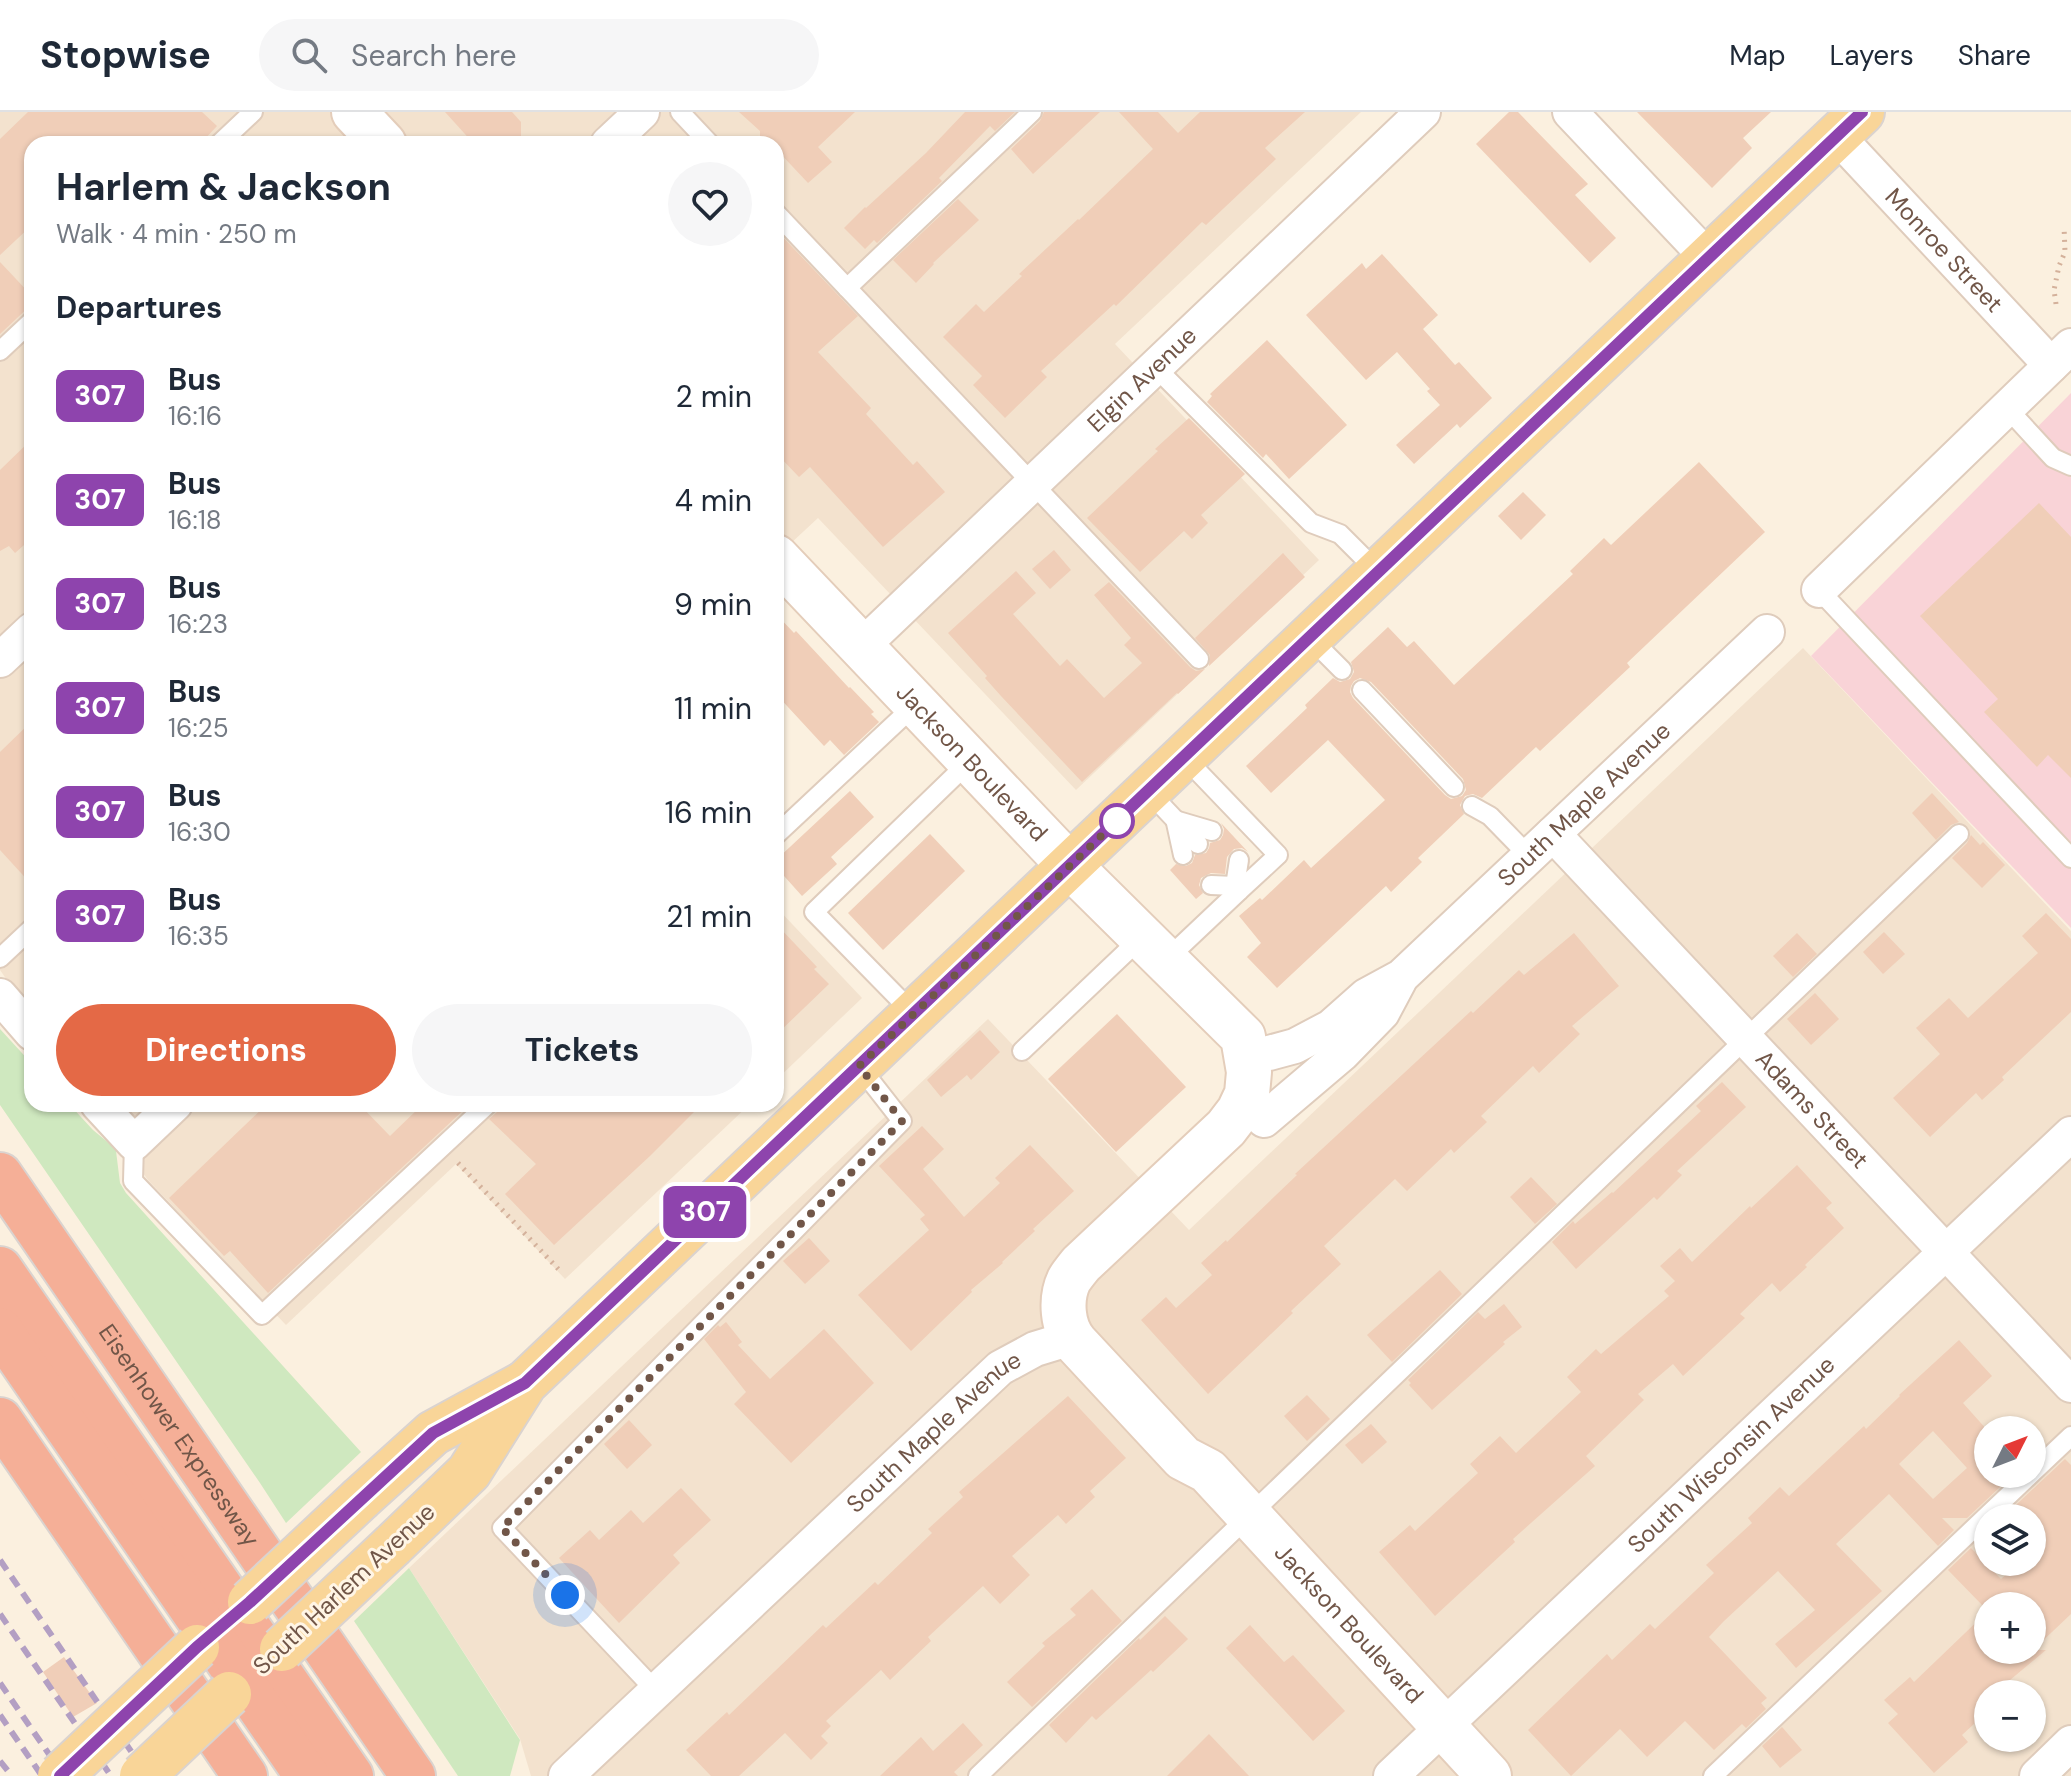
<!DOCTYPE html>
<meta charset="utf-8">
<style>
:root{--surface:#fff;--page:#f6f6f7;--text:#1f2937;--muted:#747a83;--line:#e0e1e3;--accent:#e46946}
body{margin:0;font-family:"DM Sans",sans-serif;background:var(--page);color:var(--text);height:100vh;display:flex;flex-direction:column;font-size:30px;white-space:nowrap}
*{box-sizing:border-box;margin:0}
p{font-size:26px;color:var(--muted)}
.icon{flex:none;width:44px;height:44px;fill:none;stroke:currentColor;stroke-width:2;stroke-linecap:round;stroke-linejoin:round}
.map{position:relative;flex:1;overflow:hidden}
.panel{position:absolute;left:24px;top:24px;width:760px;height:976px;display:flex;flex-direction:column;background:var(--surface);border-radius:24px;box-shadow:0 2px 6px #0004}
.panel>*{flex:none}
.badge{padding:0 16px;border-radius:12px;font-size:28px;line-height:52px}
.needle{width:52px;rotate:48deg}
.controls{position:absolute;left:1974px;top:1304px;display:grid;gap:16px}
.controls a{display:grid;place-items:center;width:72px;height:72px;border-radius:50%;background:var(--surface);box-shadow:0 2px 6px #0004;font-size:40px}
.you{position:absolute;width:40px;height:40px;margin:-20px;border:6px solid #fff;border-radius:50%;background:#1a73e8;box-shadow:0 0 0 12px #1a73e833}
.map>.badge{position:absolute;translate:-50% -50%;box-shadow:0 0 0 4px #fff}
h2{padding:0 32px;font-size:30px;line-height:72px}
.round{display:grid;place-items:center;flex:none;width:84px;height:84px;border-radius:42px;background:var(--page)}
.head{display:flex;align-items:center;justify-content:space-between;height:136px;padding:0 32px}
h1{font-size:38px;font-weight:700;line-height:60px}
.action{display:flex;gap:16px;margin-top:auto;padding:16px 32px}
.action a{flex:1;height:92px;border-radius:48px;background:var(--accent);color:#fff;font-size:32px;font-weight:700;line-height:92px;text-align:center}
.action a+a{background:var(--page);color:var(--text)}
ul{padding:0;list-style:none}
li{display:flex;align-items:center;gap:24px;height:104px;padding:0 32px}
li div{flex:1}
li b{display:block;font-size:30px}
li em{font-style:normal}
li .badge{min-width:88px;font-weight:700;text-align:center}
header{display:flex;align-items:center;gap:48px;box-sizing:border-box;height:112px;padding:0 40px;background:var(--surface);border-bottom:2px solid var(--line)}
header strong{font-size:38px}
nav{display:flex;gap:44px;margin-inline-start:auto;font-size:28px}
.search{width:560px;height:72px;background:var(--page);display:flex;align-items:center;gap:20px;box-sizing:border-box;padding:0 28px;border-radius:44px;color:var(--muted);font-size:30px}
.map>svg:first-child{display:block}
.residential{fill:#f3e2ce;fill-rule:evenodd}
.medical{fill:#f9d3d7}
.green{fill:#cfe8bf}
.building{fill:#f0ceb8;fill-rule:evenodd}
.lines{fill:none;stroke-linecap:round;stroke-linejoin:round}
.lane-casing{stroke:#dfccbc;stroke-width:22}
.street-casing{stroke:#dfccbc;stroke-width:38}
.secondary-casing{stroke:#e4cdba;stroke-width:48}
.primary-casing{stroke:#dad3cf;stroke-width:48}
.highway-casing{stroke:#dad3cf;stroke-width:48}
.path{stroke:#d4b19b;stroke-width:5;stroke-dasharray:2 6;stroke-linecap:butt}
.lane{stroke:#fff;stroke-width:18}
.street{stroke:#fff;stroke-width:34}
.secondary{stroke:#fff;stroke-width:44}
.primary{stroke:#f9d598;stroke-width:44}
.highway{stroke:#f5af97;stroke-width:44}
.rail{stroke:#b39fc3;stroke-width:6;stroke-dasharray:12 8;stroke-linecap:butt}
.primary-bridge-casing{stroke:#dad3cf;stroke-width:48;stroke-linecap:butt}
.primary-bridge{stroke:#f9d598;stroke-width:44}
.line-casing{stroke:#fff;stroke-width:18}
.line{stroke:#8e44ad;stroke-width:12}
.walk{stroke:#715648;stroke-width:8;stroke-dasharray:0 14.4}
.stop-dot{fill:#fff;stroke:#8e44ad;stroke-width:4}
.labels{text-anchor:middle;stroke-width:6;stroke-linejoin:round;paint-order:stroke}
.street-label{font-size:24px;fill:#715648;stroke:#fff5e5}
</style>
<header>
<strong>Stopwise</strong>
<div class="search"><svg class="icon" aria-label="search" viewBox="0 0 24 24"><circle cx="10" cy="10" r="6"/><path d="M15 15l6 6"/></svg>Search here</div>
<nav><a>Map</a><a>Layers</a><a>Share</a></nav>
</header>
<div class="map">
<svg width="2071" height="1664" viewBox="0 0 2071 1664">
<rect width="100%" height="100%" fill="#fbf0df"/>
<g class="residential">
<polygon points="0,0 1361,0 1115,232 1319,448 1076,678 818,406 776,445 776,32 32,32 32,904 0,858"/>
<path d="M1803 536 2071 819V1664H531L520 1627 409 1456 988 907 1189 1118ZM1988 1318H2032V1362H1988ZM1988 1406H2032V1450H1988ZM1988 1494H2032V1538H1988ZM1988 1582H2032V1626H1988Z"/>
<polygon points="776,795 862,886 776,968"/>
<polygon points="94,992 750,992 565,1167 456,1052 286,1213 148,1068"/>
</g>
<polygon class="medical" points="2071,281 2071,816 1811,544"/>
<g class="green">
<polygon points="0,917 32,952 32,992 69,992 93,1018 110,1032 116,1039 120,1071 126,1081 361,1340 286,1411 260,1371 0,993"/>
<polygon points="409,1456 520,1628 510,1664 458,1664 354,1509"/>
</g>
<g class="building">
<polygon points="28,0 202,0 217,14 200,32 32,32 32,113 0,143 0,27"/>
<polygon points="445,0 512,0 521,10 521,32 474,32"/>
<polygon points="739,0 855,0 818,35 832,50 808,71 776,37 776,32 765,31 760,24 760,19"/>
<polygon points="965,0 1015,0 995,19 990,14 939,66 942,69 877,131 874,128 865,137 844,116 865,95 866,96 926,41"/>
<polygon points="1044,0 1100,0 1033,62 1011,37 1040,9"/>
<polygon points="1119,0 1158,0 1178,21 1200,0 1305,0 1265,36 1276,47 1206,113 1202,110 1116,194 1114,192 1041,259 1047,265 1005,306 973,273 982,264 943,225 976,192 984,200 1022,164 1019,162 1078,107 1079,108 1153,37"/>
<polygon points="1509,0 1518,0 1588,72 1575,83 1616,126 1590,151 1476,32"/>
<polygon points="1637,0 1771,0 1743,26 1752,36 1712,76"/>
<polygon points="958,87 979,108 933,151 934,152 916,171 893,148"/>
<polygon points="776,118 858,204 818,240 871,296 866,302 913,353 917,349 945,380 883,435 810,355 799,365 776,341"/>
<polygon points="1382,142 1438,203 1423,217 1455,253 1459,250 1492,286 1460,316 1457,312 1414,352 1396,333 1440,293 1427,279 1430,277 1397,240 1366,268 1306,203 1362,151 1366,157"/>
<polygon points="0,150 32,184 32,192 0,222"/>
<polygon points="1267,228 1347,313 1289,367 1266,342 1263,346 1207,290 1212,284 1210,282"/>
<polygon points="1189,306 1245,362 1201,403 1208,411 1192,427 1184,419 1140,460 1087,406 1158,339 1155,337"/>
<polygon points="32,327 32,426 15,441 9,434 0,439 0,358"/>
<path d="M1699 350 1765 420 1627 551 1630 555 1540 639 1536 635 1482 686 1473 682 1465 684 1460 693 1464 702 1418 746 1422 750 1391 780 1386 774 1277 876 1247 845 1261 831 1239 804 1260 786 1262 788 1304 748 1311 756 1385 688 1328 628 1271 681 1246 654 1307 596 1305 593 1333 566 1340 570 1350 567 1354 560 1351 550 1388 515 1407 535 1414 529 1454 573 1573 462 1570 459 1604 426 1611 433ZM1360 566 1371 570 1463 667 1466 678 1462 684 1451 687 1445 683 1353 586 1350 580 1351 574 1354 569Z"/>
<polygon points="1523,380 1546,403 1521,428 1498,404"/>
<polygon points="2039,391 2071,425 2071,666 2048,643 2037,655 1984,600 1998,587 1920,504"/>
<polygon points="1054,438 1071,458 1050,477 1032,457"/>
<polygon points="1283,441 1305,465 1209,554 1210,543 1195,526"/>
<polygon points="1016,459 1036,481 1013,502 1060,554 1067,547 1104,586 1142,551 1124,533 1131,526 1094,483 1109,470 1190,555 1196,559 1205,557 1178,582 1177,581 1082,670 1001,584 985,566 987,564 948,521"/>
<polygon points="776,502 794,521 796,519 849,576 850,575 874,600 871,602 879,610 844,643 830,628 824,634 776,582"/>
<polygon points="32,609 32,773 0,738 0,640"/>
<polygon points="850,679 874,705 831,745 837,752 802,784 776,755 776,748"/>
<polygon points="1932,681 1959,710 1951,713 1936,728 1912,701"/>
<polygon points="1221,711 1248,740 1242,736 1234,737 1227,745 1225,762 1211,761 1201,766 1199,773 1203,781 1196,787 1170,758 1176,752 1186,754 1192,751 1195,743 1206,741 1209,736 1210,731 1220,728 1223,723 1224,717"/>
<polygon points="930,722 965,759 883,838 848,801"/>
<polygon points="1971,723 1980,733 1983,730 2005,753 1982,776 1952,746 1967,731"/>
<polygon points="2046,801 2071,827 2071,900 2002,965 2004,968 1982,988 1976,981 1930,1025 1893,986 1940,942 1916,916 1949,886 1968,906 2038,841 2022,824"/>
<polygon points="776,812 817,855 814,857 829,872 776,923"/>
<polygon points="1884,820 1905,842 1883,862 1863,840"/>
<polygon points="1574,821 1619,874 1572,914 1580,922 1539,961 1533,954 1481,1004 1487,1010 1454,1041 1451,1037 1407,1079 1395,1067 1324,1134 1341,1152 1291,1199 1293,1201 1208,1282 1141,1208 1166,1185 1176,1196 1212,1163 1201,1151 1226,1128 1227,1130 1297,1063 1295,1062 1471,899 1473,901 1519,858 1524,863"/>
<polygon points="1797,821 1817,842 1793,865 1773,844"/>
<polygon points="1815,881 1839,907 1811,933 1787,907"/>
<polygon points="1117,902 1186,975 1116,1040 1048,967"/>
<polygon points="980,918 1000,940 971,968 967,963 941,985 927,968"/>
<polygon points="1722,970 1746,995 1677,1059 1682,1063 1657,1088 1654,1085 1576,1157 1552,1130 1573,1109 1575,1112 1612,1080 1613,1081 1701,999 1696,994"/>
<polygon points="267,992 359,992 390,1024 423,992 470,992 268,1181 230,1139 224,1144 169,1086"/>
<polygon points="500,992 702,992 650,1044 554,1133 505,1082 536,1052 489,1007 497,1000"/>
<polygon points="922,1014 944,1037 923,1057 964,1105 1000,1071 995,1066 1030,1033 1074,1079 1033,1117 1035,1119 1002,1150 1003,1151 971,1178 972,1180 911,1239 858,1183 929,1118 920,1107 925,1103 879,1054"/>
<polygon points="1797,1053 1832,1091 1826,1096 1844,1116 1805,1153 1807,1155 1780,1180 1772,1171 1740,1202 1745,1206 1683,1264 1673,1252 1638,1282 1644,1288 1586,1344 1595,1354 1513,1427 1515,1430 1435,1504 1379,1440 1410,1413 1415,1419 1478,1361 1470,1352 1500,1324 1516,1341 1581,1280 1567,1265 1596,1237 1601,1242 1669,1184 1664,1179 1675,1169 1660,1154 1680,1136 1692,1150 1750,1094 1751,1096"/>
<polygon points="1531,1065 1557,1092 1535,1112 1510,1085"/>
<polygon points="809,1126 830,1149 805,1172 783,1149"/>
<polygon points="1440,1158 1462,1182 1392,1250 1367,1223"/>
<polygon points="1504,1192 1522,1215 1503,1230 1505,1232 1432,1298 1409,1273 1411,1271 1408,1268 1478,1200 1485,1207"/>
<polygon points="726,1210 742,1230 738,1233 770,1267 824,1217 874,1271 791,1351 734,1292 746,1280 704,1227 718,1213 720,1215"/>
<path d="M1959 1228 1992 1264 1963 1291 1988 1319V1362H2014L1967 1406H1942L1954 1418 1938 1434 1889 1382 1836 1432 1882 1479 1796 1556 1775 1532 1815 1498 1778 1459 1724 1509 1709 1525 1767 1586 1761 1591 1766 1597 1746 1616 1742 1612 1714 1638 1685 1609 1647 1645 1620 1617 1571 1664 1528 1618 1607 1542 1612 1548 1650 1512 1655 1517 1714 1461 1706 1453 1752 1411 1748 1406 1780 1375 1789 1384 1864 1314 1866 1317 1900 1284 1899 1283ZM1933 1319 1967 1356 1933 1387 1899 1352Z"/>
<polygon points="1307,1283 1330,1307 1307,1329 1284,1304"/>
<polygon points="1068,1284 1126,1346 1090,1379 1095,1385 1066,1412 1058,1403 1012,1444 1030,1463 1000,1492 983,1474 928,1525 931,1529 890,1568 881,1558 826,1609 831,1614 821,1624 828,1631 811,1648 785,1621 739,1664 711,1664 686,1638 727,1600 729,1603 823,1513 826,1516 875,1470 878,1473 932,1421 928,1417 963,1385 959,1380"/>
<polygon points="629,1308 652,1333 627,1357 604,1332"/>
<polygon points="1371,1312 1387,1330 1362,1352 1345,1333"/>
<polygon points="2065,1347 2071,1353 2071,1502 2033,1538 2046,1538 2010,1568 2023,1582 1988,1582 1988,1599 1962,1623 1968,1630 1934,1661 1888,1611 1898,1602 1884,1588 1910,1565 1914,1570 1988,1499 1988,1538 2032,1538 2032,1494 1983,1494 1948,1458 1971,1436 2001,1467 2020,1450 2032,1450 2032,1406 2002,1406"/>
<polygon points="681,1376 711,1408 673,1443 680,1451 619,1511 559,1446 590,1418 599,1428 631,1398 643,1411"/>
<polygon points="1092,1477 1122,1509 1032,1595 1007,1570 1045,1534 1042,1531 1076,1503 1070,1497"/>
<polygon points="1165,1504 1188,1527 1153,1560 1151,1558 1096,1608 1092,1604 1066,1631 1049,1613 1139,1526 1140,1528"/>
<polygon points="1250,1513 1284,1550 1293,1543 1345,1599 1313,1629 1226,1536"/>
<polygon points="64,1545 97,1591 73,1605 43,1560"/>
<polygon points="963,1611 983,1633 954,1660 958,1664 880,1664 921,1625 933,1639"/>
<polygon points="1782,1615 1802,1638 1780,1656 1762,1634"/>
<polygon points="1209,1622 1249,1664 1167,1664"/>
</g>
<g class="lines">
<defs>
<g id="lane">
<polyline points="680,0 710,32"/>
<polyline points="219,32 253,0"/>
<polyline points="776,101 1199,547"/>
<polyline points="847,176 1032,0"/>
<polyline points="0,239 32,209"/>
<polyline points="1155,255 1311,411 1340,422 1378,460"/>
<polyline points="2007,296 2053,346 2071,354"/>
<polyline points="1819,478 2071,746"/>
<polyline points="1310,526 1342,558"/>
<polyline points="1362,578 1454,675"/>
<polyline points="1184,645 1278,743 1239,779"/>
<polyline points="1148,679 1198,732"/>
<polyline points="1472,694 1490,704 1529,744"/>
<polyline points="1178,709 1212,719"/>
<polyline points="1176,711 1183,743"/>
<polyline points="776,723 916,592"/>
<polyline points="1211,773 1235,774"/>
<polyline points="0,846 32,816"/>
<polyline points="1166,848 1239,779 1235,774 1239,748"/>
<polyline points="914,902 814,800 970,649"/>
<polyline points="1022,939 1142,825"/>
<polyline points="134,1031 133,1069 262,1203 488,992"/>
<polyline points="2032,1361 2071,1324"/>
<polyline points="656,1579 502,1416 902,1009 859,954"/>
<polyline points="978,1664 1959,722"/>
<polyline points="1713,1664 2031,1362"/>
</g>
<g id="street">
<polyline points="1570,0 1708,146"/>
<path id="s1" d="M1836 23 2051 253"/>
<polyline points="608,32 642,0"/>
<polyline points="1819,478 2071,234"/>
<path id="s2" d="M861 535 1423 0"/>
<polyline points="0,548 32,518"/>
<path id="s3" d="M1553 722 2071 1273"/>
<polyline points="0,884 32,921"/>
<path id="s4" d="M1269 941 1295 934 1331 915 1366 884 1401 865 1767 520"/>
<polyline points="98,992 134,1031 175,992"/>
<polyline points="1264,1008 1343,941 1382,901 1399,869"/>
<path id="s5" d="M566 1664 1000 1256 1035 1237 1071 1226"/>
<path id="s6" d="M1391 1664 2071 1022"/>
<polyline points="2037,1664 2071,1631"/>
</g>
<g id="secondary">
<polyline points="354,0 384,32"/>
<path id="s7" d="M776 445 1070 754 1243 925 1249 960 1247 982 1239 999 1226 1016 1081 1152C1077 1157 1072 1163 1069 1168 1060 1187 1062 1215 1076 1231L1183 1346 1208 1359 1489 1664"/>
</g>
<g id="primary">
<polyline points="361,1386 433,1321 523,1272"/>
<polyline points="393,1433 469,1360 525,1271 1862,0"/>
</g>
<g id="highway">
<path id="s8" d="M0 1063 413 1664"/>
<polyline points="0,1157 351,1664"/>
<polyline points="0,1218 307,1664"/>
<polyline points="0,1308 245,1664"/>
</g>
</defs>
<use href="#lane" class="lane-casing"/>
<use href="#street" class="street-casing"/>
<use href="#secondary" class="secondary-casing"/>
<use href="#primary" class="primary-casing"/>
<use href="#highway" class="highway-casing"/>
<g class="path">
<polyline points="2056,192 2054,178 2059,154 2065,140 2064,114"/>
<polyline points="458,1051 562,1161"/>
</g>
<use href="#lane" class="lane"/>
<use href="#street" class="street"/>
<use href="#secondary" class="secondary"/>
<use href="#primary" class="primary"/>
<use href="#highway" class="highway"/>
<g class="rail">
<polyline points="0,1448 148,1664"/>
<polyline points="0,1502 111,1664"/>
<polyline points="0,1571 64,1664"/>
<polyline points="0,1603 42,1664"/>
<polyline points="0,1649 12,1664"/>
</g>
<defs>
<g id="primary-bridge">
<polyline points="250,1490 361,1386"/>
<polyline points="282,1537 393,1433"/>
<polyline points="60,1664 197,1535"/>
<polyline points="142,1664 229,1582"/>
</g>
</defs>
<use href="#primary-bridge" class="primary-bridge-casing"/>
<use href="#primary-bridge" class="primary-bridge"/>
</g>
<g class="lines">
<defs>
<polyline id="line" points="60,1664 197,1535 250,1490 433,1321 525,1271 1862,0"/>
</defs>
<use href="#line" class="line-casing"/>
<use href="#line" class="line"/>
<polyline class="walk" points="565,1483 502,1416 902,1009 859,954 1117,709"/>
</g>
<circle class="stop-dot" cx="1117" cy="709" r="16"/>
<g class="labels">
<g class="street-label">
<text dy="8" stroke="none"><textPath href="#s1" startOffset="158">Monroe Street</textPath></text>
<text dy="8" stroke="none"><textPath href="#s2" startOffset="388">Elgin Avenue</textPath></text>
<text dy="8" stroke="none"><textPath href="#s7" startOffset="284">Jackson Boulevard</textPath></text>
<text dy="8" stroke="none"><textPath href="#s4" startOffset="406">South Maple Avenue</textPath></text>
<text dy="8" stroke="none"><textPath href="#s3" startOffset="378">Adams Street</textPath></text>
<text dy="8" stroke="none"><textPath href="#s5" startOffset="504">South Maple Avenue</textPath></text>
<text dy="8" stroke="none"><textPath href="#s8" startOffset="316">Eisenhower Expressway</textPath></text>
<text dy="8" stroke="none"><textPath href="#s6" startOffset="468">South Wisconsin Avenue</textPath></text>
<text transform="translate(344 1477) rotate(-43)" y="8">South Harlem Avenue</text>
<text dy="8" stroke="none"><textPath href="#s7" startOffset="1446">Jackson Boulevard</textPath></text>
</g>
</g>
</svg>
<div class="controls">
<a><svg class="needle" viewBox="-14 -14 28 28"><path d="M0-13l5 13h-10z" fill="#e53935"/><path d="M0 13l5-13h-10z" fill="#747a83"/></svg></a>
<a><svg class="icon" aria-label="layers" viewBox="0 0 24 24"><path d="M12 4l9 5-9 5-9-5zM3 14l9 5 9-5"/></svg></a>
<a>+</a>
<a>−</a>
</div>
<div class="you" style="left:565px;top:1483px"></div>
<b class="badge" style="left:705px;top:1100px;background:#8e44ad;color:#fff">307</b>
<section class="panel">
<div class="head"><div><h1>Harlem &amp; Jackson</h1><p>Walk · 4 min · 250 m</p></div><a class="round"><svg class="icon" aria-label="heart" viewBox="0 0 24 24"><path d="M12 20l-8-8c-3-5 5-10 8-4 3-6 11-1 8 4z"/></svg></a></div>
<h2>Departures</h2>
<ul>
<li><span class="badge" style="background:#8e44ad;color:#fff">307</span><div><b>Bus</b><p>16:16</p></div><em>2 min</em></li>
<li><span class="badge" style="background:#8e44ad;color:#fff">307</span><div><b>Bus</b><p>16:18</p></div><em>4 min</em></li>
<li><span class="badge" style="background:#8e44ad;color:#fff">307</span><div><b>Bus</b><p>16:23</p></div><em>9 min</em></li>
<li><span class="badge" style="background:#8e44ad;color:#fff">307</span><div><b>Bus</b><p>16:25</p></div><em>11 min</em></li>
<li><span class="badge" style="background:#8e44ad;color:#fff">307</span><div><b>Bus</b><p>16:30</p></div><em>16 min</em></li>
<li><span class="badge" style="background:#8e44ad;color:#fff">307</span><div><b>Bus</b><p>16:35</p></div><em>21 min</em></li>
</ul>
<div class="action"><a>Directions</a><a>Tickets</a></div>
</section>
</div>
